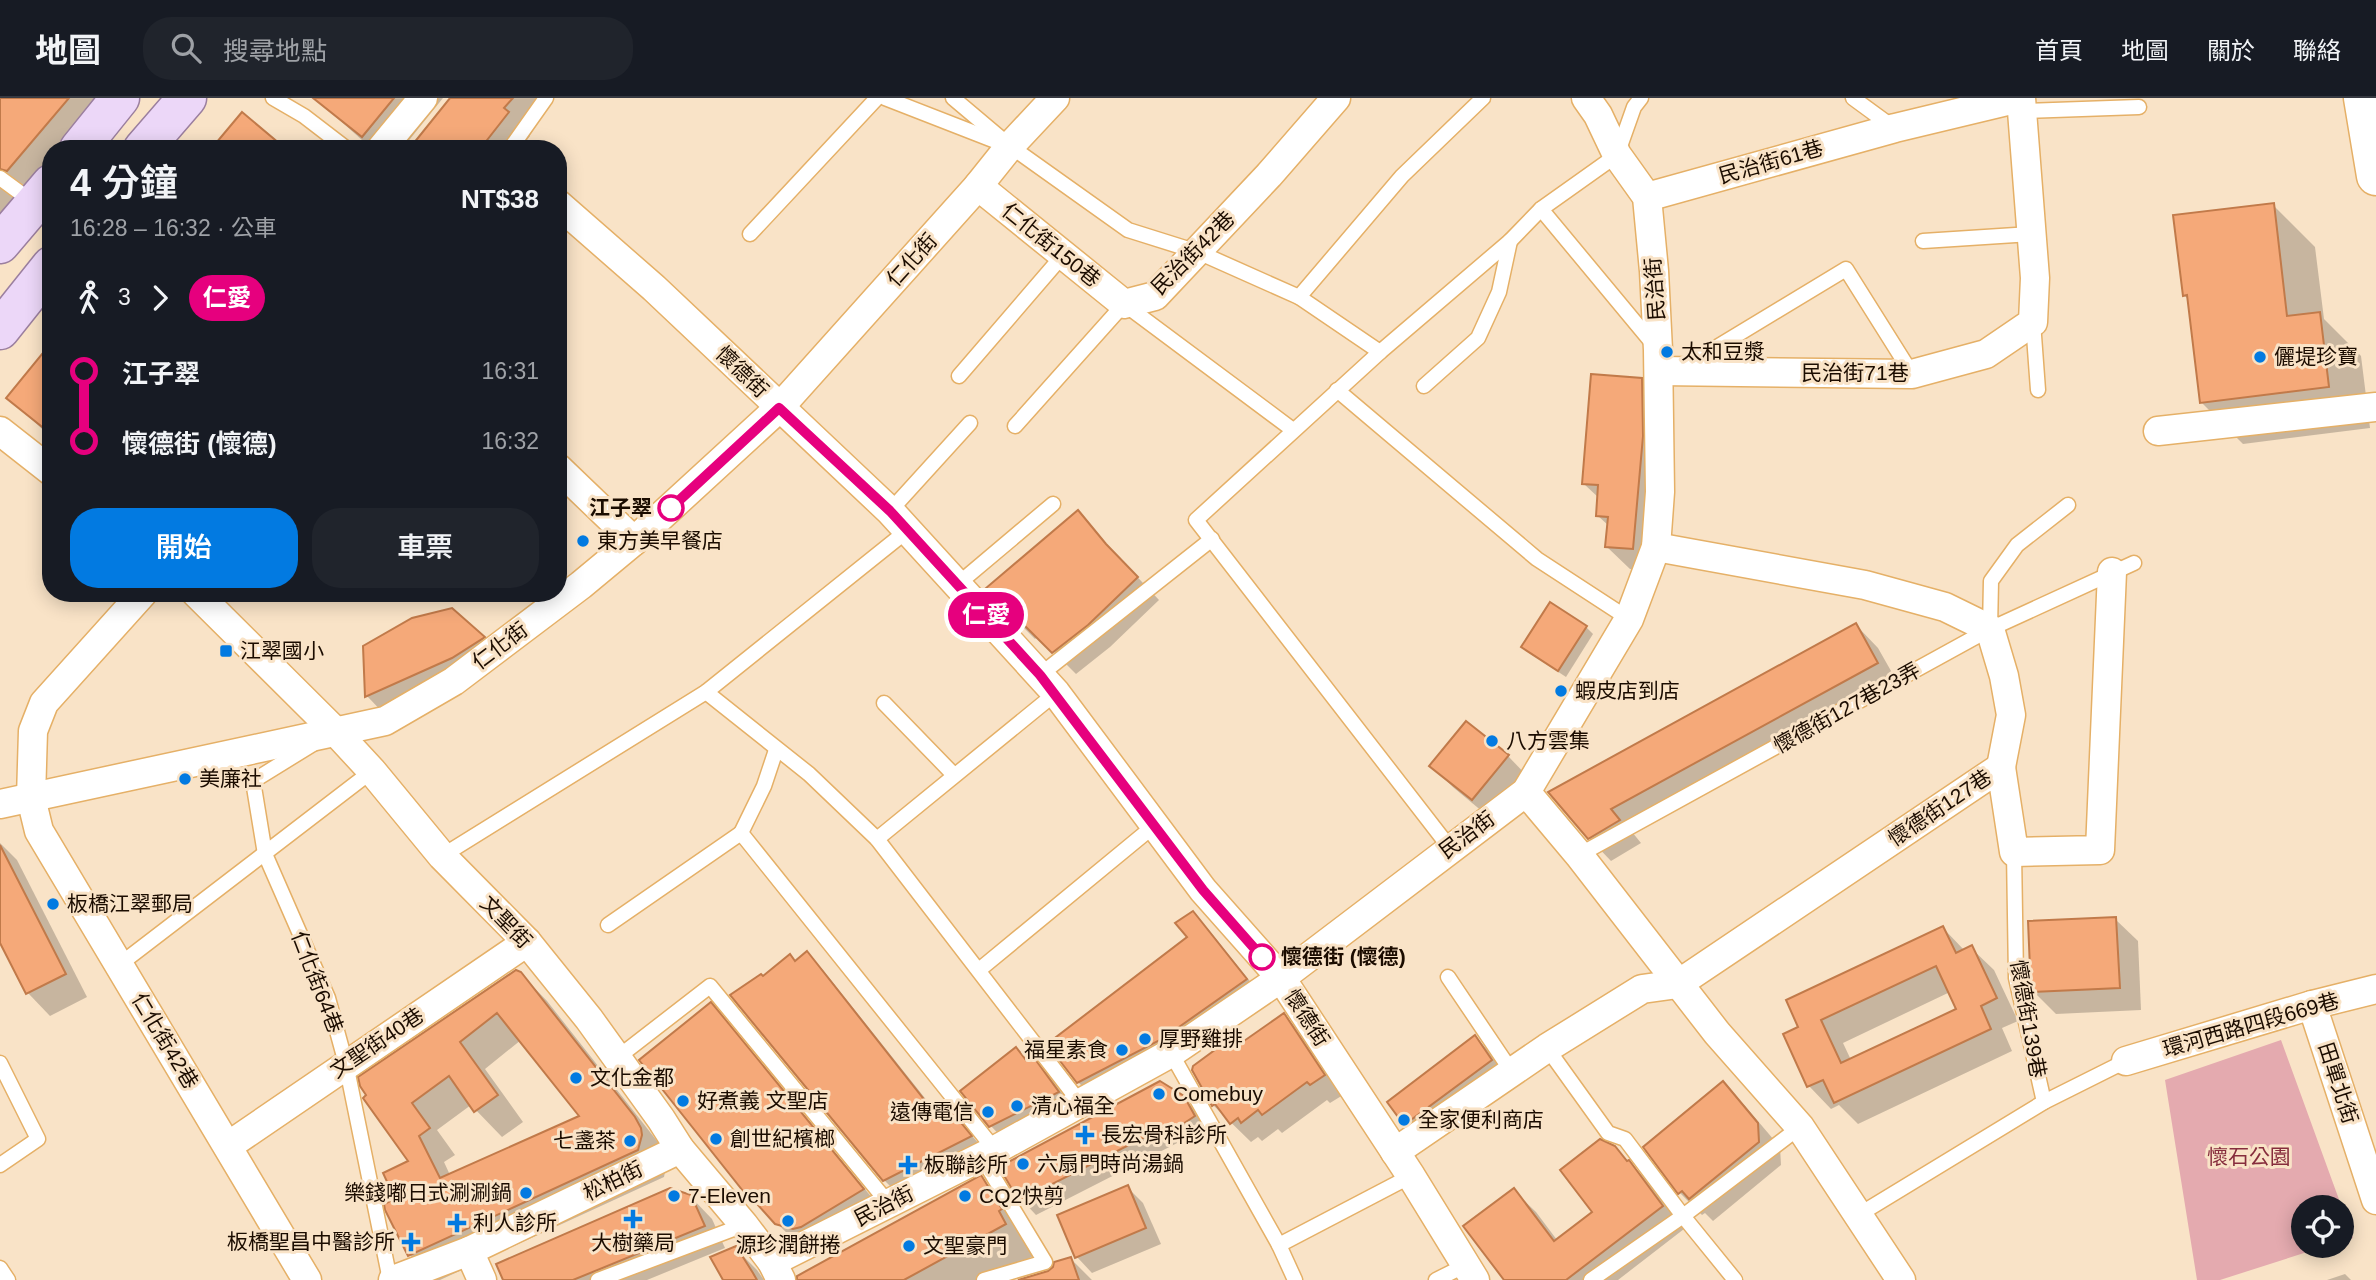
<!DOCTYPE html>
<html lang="zh-TW">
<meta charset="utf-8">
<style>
:root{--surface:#171b24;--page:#20242c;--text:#f1f3f6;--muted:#9ea1a6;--line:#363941;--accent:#027ae1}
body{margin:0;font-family:Helvetica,"Noto Sans TC",sans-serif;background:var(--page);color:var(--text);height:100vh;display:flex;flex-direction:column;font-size:26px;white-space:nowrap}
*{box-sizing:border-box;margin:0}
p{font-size:23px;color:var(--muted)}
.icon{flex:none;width:38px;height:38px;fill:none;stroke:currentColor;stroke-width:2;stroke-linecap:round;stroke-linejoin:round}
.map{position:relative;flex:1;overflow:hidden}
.side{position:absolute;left:42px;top:42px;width:525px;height:462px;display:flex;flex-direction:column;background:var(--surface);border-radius:28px;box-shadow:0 4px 18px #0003}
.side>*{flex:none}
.badge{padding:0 14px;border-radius:23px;font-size:24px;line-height:46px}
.controls{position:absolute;left:2291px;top:1097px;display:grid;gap:14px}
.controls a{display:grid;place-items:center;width:63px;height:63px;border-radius:50%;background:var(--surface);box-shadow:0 4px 18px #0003;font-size:35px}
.map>.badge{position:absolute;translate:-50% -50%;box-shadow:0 0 0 4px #fff}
.legs{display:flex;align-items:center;gap:10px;height:77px;padding:0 28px;font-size:23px}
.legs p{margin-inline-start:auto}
.headline{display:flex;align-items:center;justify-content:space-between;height:119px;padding:0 28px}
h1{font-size:38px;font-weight:600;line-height:52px}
.primary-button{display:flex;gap:14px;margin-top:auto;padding:14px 28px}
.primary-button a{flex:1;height:80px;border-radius:28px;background:var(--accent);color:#fff;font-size:28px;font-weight:600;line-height:80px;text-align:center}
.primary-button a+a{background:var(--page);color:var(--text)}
ul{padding:0 28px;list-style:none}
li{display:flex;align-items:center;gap:24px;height:70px;font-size:26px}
li i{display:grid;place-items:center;width:10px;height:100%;margin:0 9px;background:currentColor}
li i::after{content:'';width:18px;height:18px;margin:-9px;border:5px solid;border-radius:50%;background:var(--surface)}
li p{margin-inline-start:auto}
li:first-child i{background:linear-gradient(#0000 50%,currentColor 0)}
li:last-child i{background:linear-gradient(currentColor 50%,#0000 0)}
header{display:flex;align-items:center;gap:42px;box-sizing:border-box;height:98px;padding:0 35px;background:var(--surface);border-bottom:2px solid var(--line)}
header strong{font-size:33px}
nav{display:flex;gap:38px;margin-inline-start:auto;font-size:24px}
.search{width:490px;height:63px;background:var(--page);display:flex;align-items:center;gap:18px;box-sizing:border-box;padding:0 24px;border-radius:28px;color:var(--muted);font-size:26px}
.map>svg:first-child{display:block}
.green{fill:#e4aaaf}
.shadow{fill:#0003;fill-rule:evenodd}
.building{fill:#f5a979;stroke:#c17a4a;stroke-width:2;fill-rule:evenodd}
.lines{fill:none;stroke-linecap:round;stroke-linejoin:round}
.service-casing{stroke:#e5b067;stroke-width:17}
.minor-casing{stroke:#e5b067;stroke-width:31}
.secondary-casing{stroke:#e5b067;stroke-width:41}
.primary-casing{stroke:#9b7f9f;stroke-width:41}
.service{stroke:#fff;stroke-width:14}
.minor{stroke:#fff;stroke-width:28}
.secondary{stroke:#fff;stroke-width:38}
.primary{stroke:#ecd7f8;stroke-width:38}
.line-1-casing{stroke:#fff;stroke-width:16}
.line-1{stroke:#e6007e;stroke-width:10}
.poi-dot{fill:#027ae1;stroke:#f9e3c7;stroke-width:2.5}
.stop-1-dot{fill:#fff;stroke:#e6007e;stroke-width:3.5}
.labels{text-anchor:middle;stroke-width:6;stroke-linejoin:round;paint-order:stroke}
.street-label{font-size:21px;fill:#1b0c00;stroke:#f9e3c7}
.poi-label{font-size:21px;fill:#1b0c00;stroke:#f9e3c7;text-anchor:start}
.stop-label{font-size:21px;font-weight:bold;fill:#1b0c00;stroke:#f9e3c7;text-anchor:end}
.park-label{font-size:21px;fill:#862d3d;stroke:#f9e3c7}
</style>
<header>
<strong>地圖</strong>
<div class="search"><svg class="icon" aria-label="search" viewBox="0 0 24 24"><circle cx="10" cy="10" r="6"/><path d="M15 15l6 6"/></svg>搜尋地點</div>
<nav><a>首頁</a><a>地圖</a><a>關於</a><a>聯絡</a></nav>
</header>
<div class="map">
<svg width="2376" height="1182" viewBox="0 0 2376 1182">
<rect width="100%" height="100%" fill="#f9e3c7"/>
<polygon class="green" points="2281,942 2353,1140 2342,1143 2342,1110 2303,1110 2303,1148 2326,1148 2220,1182 2197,1182 2165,982"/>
<g class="shadow">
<polygon points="0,0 131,0 87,51 51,51 51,92 0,142"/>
<polygon points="315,0 443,0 402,51 372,51"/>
<polygon points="452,0 553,0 526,33 530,38 520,51 411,51"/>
<polygon points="2273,107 2315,149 2324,221 2361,258 2370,330 2243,346 2201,304 2189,202 2184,197"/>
<polygon points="51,248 51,339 8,300"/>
<polygon points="1641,282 1664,305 1655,473 1630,471 1607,449 1609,428 1597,417 1599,400 1584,386"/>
<polygon points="1077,415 1159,502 1110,549 1076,576 1038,538 1035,541 1012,518"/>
<polygon points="452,511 505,562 474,582 389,621 367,598 365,549"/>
<polygon points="1856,527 1878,550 1899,587 1632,734 1641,745 1611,763 1589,740 1551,695"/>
<polygon points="1586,529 1593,536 1566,579 1531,556 1523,549"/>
<polygon points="1508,658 1530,681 1495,724 1454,690 1431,668"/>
<polygon points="0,745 17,762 87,899 50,918 28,895 0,841"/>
<polygon points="1192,815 1208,831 1261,897 1094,1000 1078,984 1189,840"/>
<polygon points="2115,821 2138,843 2141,912 2056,916 2033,893"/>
<path d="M1943 830 1965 853 1971 850 1994 872 2018 923 2002 930 2012 953 1858 1026 1839 1007 1831 1011 1809 988 1801 930ZM1950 894 1958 912 1851 962 1843 945Z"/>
<polygon points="807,855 823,872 936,1014 945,1007 987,1055 901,1099 884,1082 796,864"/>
<path d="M520 875 547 903 661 1048 667 1064 664 1079 440 1182H434L410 1157 387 1111 398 1102 410 1064 365 1001ZM521 942 582 1018 450 1077 444 1064 455 1057 437 1032 471 1007 502 1039 523 1024 485 971Z"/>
<polygon points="710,906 726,922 878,1107 793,1141 748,1097"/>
<polygon points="1284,917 1303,937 1343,997 1330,1005 1327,1002 1282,1035 1278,1031 1262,1043 1258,1039 1251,1044 1213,1007 1245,945"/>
<polygon points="1475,939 1498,962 1513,985 1428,1049 1406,1026 1389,1004"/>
<polygon points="1016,951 1027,963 1031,960 1047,975 1073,1010 1006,1044 991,1028"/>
<polygon points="1723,986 1745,1008 1780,1049 1781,1067 1713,1123 1705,1115 1702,1117 1680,1095 1646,1050"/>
<polygon points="1183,999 1199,1016 1210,1034 1192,1045 1187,1040 1036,1117 1021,1101"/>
<polygon points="1614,1049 1651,1086 1684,1131 1618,1182 1507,1182 1513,1092 1536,1114 1557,1142 1594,1115"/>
<polygon points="981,1080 1012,1110 1035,1157 990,1182 810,1182"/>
<polygon points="1127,1089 1143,1105 1161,1146 1092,1175 1077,1159 1059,1118"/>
<polygon points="690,1098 712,1121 725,1150 647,1182 505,1182"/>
<polygon points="735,1150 757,1172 764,1182 724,1182"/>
<polygon points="1071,1161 1092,1182 1024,1182 1049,1175"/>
<polygon points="2345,1176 2351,1182 2327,1182"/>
</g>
<g class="building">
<polygon points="0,0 69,0 7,73 0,71"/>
<polygon points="313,0 394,0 362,39"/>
<polygon points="450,0 513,0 504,10 509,14 480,51 409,51"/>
<polygon points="242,14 286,51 211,51"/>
<polygon points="2274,105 2287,218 2320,214 2329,289 2200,305 2187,197 2183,198 2173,117"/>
<polygon points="51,245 51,336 6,300"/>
<polygon points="1591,276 1642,280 1643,338 1633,451 1605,449 1608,419 1596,418 1598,387 1582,386"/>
<polygon points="1078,412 1106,446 1138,479 1088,527 1052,555 1014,517 1011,520 986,490"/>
<polygon points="1550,504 1587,528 1558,573 1521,549"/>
<polygon points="452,510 485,539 452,560 365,599 363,548 412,520"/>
<polygon points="1856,525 1878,565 1611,711 1620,722 1588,741 1548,694"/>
<polygon points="1466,623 1509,657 1472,702 1429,668"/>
<polygon points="0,747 66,876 26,896 0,845"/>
<polygon points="1193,813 1247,881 1162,941 1077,985 1047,946 1187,839 1175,825"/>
<polygon points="2116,819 2120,890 2031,894 2028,823"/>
<path d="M1943 828 1956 855 1972 847 1997 900 1981 908 1991 931 1834 1005 1823 982 1807 989 1783 936 1798 929 1786 902ZM1936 868 1956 911 1841 965 1821 922Z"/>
<polygon points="807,853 934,1014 945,1005 972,1038 883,1083 730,897 761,876 763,878 790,856 795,863"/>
<path d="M516 872 521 874 635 1019 641 1030 642 1037 638 1052 408 1158 385 1112 384 1106 395 1101 383 1075 408 1063 363 1000 366 997 360 988 358 979ZM497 915 579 1018 440 1080 419 1038 430 1030 412 1005 449 978 474 1014 498 997 460 944Z"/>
<polygon points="711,904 864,1091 801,1129 793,1131 775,1126 749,1097 747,1098 639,962"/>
<polygon points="1284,915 1325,977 1310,987 1307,984 1262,1017 1258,1012 1241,1025 1238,1020 1230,1026 1215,1006 1212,1008 1192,972 1193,968 1238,935 1244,943"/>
<polygon points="1475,937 1492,962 1404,1027 1387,1004"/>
<polygon points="1016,949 1026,962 1032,957 1059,994 989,1029 960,993"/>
<polygon points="1160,983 1184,998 1195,1018 1175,1031 1172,1025 1019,1103 999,1069"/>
<polygon points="1723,983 1758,1025 1759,1044 1689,1101 1682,1093 1678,1096 1643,1049"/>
<polygon points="1600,1041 1615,1048 1627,1063 1629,1062 1663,1108 1566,1182 1504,1182 1463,1128 1514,1090 1554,1143 1592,1114 1560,1072"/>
<polygon points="981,1077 1002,1111 999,1113 1006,1126 904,1182 797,1182 797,1178"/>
<polygon points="1128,1087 1146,1130 1075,1160 1057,1117"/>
<polygon points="670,1090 691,1097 705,1128 573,1182 503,1182 496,1166"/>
<polygon points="736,1148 753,1175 757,1182 723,1182 710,1159"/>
<polygon points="1071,1159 1079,1182 1018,1182 1048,1173 1053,1169 1054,1164"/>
</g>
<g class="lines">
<defs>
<g id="service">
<polyline points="273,0 304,18 347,51"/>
<polyline points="885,0 998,44"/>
<polyline points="953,0 1010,48 1128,132 1198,154 1299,199 1402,78 1483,0"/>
<polyline points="1853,0 1894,30"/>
<polyline points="2023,13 2139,9"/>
<polyline points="510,51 546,0"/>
<polyline points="0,80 34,105"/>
<polyline points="1541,111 1654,247"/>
<polyline points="750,136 877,0"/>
<polyline points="1923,143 2031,136"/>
<polyline points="1299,199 1380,254"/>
<polyline points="2033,224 2038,292"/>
<polyline points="1684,269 1846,171 1912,276"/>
<polyline points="959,278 1064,156"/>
<polyline points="1424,288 1478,240 1499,194 1510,143"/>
<polyline points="1337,292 1537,461 1629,521"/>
<polyline points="1015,328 1124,206 1293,332"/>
<polyline points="890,413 970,325"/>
<polyline points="958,486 1053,406"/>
<polyline points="1990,531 1991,483 2017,447 2068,407"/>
<polyline points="1040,577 1212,441"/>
<polyline points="706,594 809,676 877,741 1081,1006"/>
<polyline points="884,605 954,677"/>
<polyline points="313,646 253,683 265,756 328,900 346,966 390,1182"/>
<polyline points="741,735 764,688 776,652"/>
<polyline points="877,741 1056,595"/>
<polyline points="1450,750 1196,422 1380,254 1510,143 1541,111 1617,57 1634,9 1641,0"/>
<polyline points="2014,754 2016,880 2044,1004"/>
<polyline points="1579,757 1990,531 2134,465"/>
<polyline points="442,758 706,594 908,432"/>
<polyline points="608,827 741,735 995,1052"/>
<polyline points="119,867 372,673"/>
<polyline points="979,872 1155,727"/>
<polyline points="1448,879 1512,974"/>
<polyline points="1547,950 1608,1035 1625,1041 1683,1118 1735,1182"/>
<polyline points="1171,955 1279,1147 1295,1182"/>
<polyline points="617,960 710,888 889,1106"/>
<polyline points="0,965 38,1041 0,1067"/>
<polyline points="981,1058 1045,1164 984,1182"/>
<polyline points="1860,1116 2044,1004 2126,963"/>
<polyline points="1279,1147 1411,1078"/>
<polyline points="0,1170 8,1182"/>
<polyline points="598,1182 744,1127"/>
<polyline points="1436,1182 1466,1167"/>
<polyline points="1591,1182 1683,1118 1800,1029"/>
</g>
<g id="minor">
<polyline points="381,51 423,0"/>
<polyline points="978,88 1124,206 1155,198 1269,77 1336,0"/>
<polyline points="1647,99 1895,30 2020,0"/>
<polyline points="558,106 654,190 890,413 1056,595 1203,792 1281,880 1411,1078 1475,1182"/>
<polyline points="1659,273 1912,276 1986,256 2033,224 2035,180 2021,0"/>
<polyline points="0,333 51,373"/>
<polyline points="2158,333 2376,309"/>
<polyline points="558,370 634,443"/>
<polyline points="1656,449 1865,487 1945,509 1990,531 2004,578 2011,617 2001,669"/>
<polyline points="143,495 44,605 33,633 31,700 39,733 307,1182"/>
<polyline points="196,495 335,633 372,673 442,758 527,844 589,921 661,1021 680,1051 744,1127 772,1164 781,1182"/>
<polyline points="1526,694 1579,757 1717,935 1800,1029 1901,1182"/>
<polyline points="0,706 385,623 454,583 581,487 634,443 779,310 978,88 1010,48 1055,0"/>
<polyline points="2312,907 2376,1102"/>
<polyline points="2126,963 2312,907 2376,891"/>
<polyline points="228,1048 527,844"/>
<polyline points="1395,1054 1547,950 1642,891 1678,886 2001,669 2014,754 2100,752 2112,474"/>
<polyline points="469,1153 482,1182"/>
<polyline points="772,1164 995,1052 1171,955 1281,880 1526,694 1629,521 1656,449 1660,394 1658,252 1654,173 1647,99 1617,57 1598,17 1586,0"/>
<polyline points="393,1182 469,1153 680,1051"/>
</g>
<polyline id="secondary" points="2363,0 2376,78"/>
<g id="primary">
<polyline points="79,51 120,0"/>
<polyline points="143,51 187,0"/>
<polyline points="0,146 51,86"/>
<polyline points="0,232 51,168"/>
</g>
</defs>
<use href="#service" class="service-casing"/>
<use href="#minor" class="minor-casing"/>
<use href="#secondary" class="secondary-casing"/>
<use href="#primary" class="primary-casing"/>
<use href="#service" class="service"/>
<use href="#minor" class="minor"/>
<use href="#secondary" class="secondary"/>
<use href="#primary" class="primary"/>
</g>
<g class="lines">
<defs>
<polyline id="line-1" points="671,410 779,310 890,413 1040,577 1203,792 1262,859"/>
</defs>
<use href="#line-1" class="line-1-casing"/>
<use href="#line-1" class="line-1"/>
</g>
<g class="poi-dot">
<circle cx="1667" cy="254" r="7"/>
<circle cx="2260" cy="259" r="7"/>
<circle cx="583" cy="443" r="7"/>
<rect x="219" y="546" width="14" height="14" rx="3.5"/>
<circle cx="1561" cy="593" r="7"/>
<circle cx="1492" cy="643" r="7"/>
<circle cx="185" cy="681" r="7"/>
<circle cx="53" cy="806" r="7"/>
<circle cx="1145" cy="941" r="7"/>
<circle cx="1122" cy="952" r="7"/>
<circle cx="576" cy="980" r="7"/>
<circle cx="1159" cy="996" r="7"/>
<circle cx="683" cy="1003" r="7"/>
<circle cx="1017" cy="1008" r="7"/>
<circle cx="988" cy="1014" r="7"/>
<circle cx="1404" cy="1022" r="7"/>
<path d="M1081.5 1026.5h7v7h7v7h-7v7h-7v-7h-7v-7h7z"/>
<circle cx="716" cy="1041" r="7"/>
<circle cx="630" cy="1043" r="7"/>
<circle cx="1023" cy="1066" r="7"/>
<path d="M904.5 1056.5h7v7h7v7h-7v7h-7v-7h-7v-7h7z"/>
<circle cx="526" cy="1095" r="7"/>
<circle cx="674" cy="1098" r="7"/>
<circle cx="965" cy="1098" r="7"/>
<path d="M629.5 1110.5h7v7h7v7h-7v7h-7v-7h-7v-7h7z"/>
<circle cx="788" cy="1123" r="7"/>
<path d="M453.5 1114.5h7v7h7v7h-7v7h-7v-7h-7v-7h7z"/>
<path d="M407.5 1133.5h7v7h7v7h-7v7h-7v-7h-7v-7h7z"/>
<circle cx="909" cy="1148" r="7"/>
</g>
<g class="stop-1-dot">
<circle cx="671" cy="410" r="12"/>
<circle cx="1262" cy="859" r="12"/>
</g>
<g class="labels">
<g class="street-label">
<text transform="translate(1771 64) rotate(-16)" y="7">民治街61巷</text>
<text transform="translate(1051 147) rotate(39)" y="7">仁化街150巷</text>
<text transform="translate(1193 155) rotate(-45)" y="7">民治街42巷</text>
<text transform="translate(912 162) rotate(-48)" y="7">仁化街</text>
<text transform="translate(1655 191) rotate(-94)" y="7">民治街</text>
<text transform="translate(742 274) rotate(44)" y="7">懷德街</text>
<text x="1855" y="282">民治街71巷</text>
<text transform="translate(500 548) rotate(-37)" y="7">仁化街</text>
<text transform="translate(1847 610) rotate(-29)" y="7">懷德街127巷23弄</text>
<text transform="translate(1940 710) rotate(-34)" y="7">懷德街127巷</text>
<text transform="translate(1467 737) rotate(-37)" y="7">民治街</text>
<text transform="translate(506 824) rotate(46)" y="7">文聖街</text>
<text transform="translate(317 884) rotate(69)" y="7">仁化街64巷</text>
<text transform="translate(1307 920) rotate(57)" y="7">懷德街</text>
<text transform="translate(2028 921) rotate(80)" y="7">懷德街139巷</text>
<text transform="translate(2251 927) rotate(-16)" y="7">環河西路四段669巷</text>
<text transform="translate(165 943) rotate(59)" y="7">仁化街42巷</text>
<text transform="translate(377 945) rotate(-34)" y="7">文聖街40巷</text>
<text transform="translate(2338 985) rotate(72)" y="7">田單北街</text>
<text transform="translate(613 1083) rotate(-26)" y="7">松柏街</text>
<text transform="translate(884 1108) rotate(-27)" y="7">民治街</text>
</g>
<g class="poi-label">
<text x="1681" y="261">太和豆漿</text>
<text x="2274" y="266">儷堤珍寶</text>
<text x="597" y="450">東方美早餐店</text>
<text x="240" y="560">江翠國小</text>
<text x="1575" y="600">蝦皮店到店</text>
<text x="1506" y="650">八方雲集</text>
<text x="199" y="688">美廉社</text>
<text x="67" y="813">板橋江翠郵局</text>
<text x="1159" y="948">厚野雞排</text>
<text x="1108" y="959" text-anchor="end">福星素食</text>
<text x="590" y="987">文化金都</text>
<text x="1173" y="1003">Comebuy</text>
<text x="697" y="1010">好煮義 文聖店</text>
<text x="1031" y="1015">清心福全</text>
<text x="974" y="1021" text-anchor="end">遠傳電信</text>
<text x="1418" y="1029">全家便利商店</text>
<text x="1101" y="1044">長宏骨科診所</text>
<text x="730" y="1048">創世紀檳榔</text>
<text x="616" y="1050" text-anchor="end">七盞茶</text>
<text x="1037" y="1073">六扇門時尚湯鍋</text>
<text x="924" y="1074">板聯診所</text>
<text x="512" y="1102" text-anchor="end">樂錢嘟日式涮涮鍋</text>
<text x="688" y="1105">7-Eleven</text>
<text x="979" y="1105">CQ2快剪</text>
<text x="473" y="1132">利人診所</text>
<text x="395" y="1151" text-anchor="end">板橋聖昌中醫診所</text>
<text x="633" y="1152" text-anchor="middle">大樹藥局</text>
<text x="788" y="1154" text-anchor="middle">源珍潤餅捲</text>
<text x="923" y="1155">文聖豪門</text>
</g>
<g class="stop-label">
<text x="652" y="417">江子翠</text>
<text x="1281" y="866" text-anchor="start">懷德街 (懷德)</text>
</g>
<g class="park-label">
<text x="2249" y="1066">懷石公園</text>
</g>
</g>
</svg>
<div class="controls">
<a><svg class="icon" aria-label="locate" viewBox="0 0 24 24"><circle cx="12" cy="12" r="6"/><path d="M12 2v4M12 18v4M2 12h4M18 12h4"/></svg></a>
</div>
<b class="badge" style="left:986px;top:517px;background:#e6007e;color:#fff">仁愛</b>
<section class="side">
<div class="headline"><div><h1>4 分鐘</h1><p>16:28 – 16:32 · 公車</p></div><b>NT$38</b></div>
<div class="legs"><svg class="icon" aria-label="walk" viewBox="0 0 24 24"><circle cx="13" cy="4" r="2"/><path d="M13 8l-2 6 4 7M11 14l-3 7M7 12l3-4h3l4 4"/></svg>3<svg class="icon" aria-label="forward" viewBox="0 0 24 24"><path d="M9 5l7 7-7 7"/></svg><b class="badge" style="background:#e6007e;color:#fff">仁愛</b></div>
<ul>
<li><i style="color:#e6007e"></i><b>江子翠</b><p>16:31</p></li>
<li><i style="color:#e6007e"></i><b>懷德街 (懷德)</b><p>16:32</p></li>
</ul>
<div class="primary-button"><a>開始</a><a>車票</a></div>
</section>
</div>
